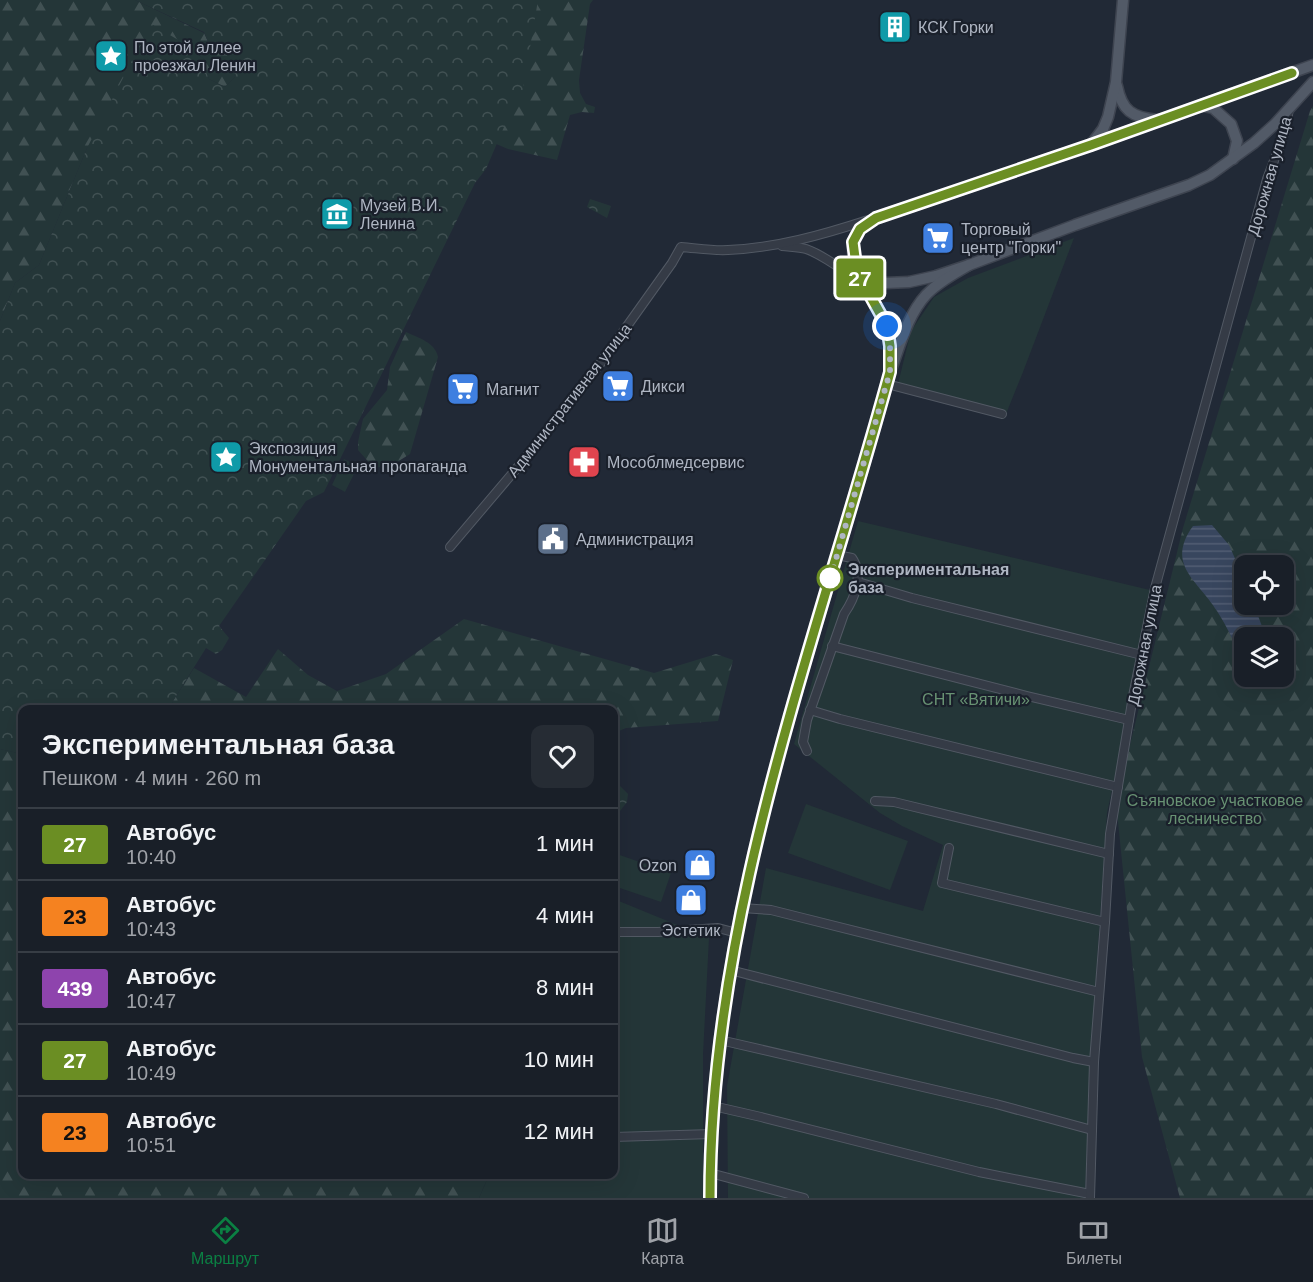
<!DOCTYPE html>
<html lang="ru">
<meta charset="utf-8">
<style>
:root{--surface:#191f28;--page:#262c34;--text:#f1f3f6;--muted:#9fa2a8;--line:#373d45;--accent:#0b8043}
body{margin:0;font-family:Helvetica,sans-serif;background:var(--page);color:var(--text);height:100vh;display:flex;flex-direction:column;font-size:22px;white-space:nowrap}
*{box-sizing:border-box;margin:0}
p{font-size:20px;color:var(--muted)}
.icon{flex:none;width:33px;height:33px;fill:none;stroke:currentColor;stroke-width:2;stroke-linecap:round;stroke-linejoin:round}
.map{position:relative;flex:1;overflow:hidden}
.sheet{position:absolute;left:18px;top:705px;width:600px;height:474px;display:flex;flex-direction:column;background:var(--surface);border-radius:12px;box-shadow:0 6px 24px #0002,0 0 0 2px var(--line)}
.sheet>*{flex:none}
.badge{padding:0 12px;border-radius:4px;font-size:21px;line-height:39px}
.fabs{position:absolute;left:1234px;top:555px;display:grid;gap:12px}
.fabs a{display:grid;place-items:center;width:60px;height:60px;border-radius:12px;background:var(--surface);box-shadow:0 6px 24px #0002,0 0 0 2px var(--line);font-size:30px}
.you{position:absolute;width:30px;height:30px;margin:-15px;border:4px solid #fff;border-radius:50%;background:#1a73e8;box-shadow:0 0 0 9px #1a73e833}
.map>.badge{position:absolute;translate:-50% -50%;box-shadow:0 0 0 3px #fff}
.round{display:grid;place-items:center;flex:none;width:63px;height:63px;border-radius:12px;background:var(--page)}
.head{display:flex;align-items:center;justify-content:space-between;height:102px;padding:0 24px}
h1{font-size:28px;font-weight:600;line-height:45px}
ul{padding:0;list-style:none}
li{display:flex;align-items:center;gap:18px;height:72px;padding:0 24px;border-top:2px solid var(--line)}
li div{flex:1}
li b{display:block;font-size:22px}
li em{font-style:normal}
li .badge{min-width:66px;font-weight:700;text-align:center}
.dock{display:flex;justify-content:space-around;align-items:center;height:84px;border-top:2px solid var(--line);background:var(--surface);font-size:16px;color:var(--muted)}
.dock a{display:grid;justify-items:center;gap:3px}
.dock .selected{color:var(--accent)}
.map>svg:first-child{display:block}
.forest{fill:url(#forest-firs);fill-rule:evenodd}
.park{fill:url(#park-crowns)}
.garden{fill:#243638}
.water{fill:url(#water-rules)}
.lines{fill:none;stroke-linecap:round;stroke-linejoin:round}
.minor-casing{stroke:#525964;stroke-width:10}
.major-casing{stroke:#3e4450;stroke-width:13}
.minor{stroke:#353b46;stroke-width:8}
.major{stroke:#525a67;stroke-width:10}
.line-casing{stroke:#fff;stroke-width:14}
.line{stroke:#6b8e23;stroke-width:9}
.walk{stroke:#afb6c3;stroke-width:6;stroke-dasharray:0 10.8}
.stop-dot{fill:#fff;stroke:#6b8e23;stroke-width:3}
.labels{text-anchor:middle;stroke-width:4.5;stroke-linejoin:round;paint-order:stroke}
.poi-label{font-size:16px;fill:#afb6c3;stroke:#1a202b;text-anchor:start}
.street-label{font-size:16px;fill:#afb6c3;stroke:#1a202b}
.stop-label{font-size:16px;font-weight:bold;fill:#afb6c3;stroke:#1a202b;text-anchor:start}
.park-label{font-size:16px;fill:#689273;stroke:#1a202b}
</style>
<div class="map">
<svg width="1313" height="1198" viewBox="0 0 1313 1198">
<defs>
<pattern id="forest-firs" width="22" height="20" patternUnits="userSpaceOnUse" patternTransform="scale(1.5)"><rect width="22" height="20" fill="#243638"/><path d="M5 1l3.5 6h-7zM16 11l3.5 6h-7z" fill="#415153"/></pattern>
<pattern id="park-crowns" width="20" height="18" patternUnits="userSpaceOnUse" patternTransform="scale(1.5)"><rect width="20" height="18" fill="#243638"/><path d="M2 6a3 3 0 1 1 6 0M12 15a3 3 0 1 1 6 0" fill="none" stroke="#415153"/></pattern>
<pattern id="water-rules" width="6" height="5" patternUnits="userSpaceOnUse" patternTransform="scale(1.5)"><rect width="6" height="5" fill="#38465e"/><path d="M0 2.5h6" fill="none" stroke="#525e73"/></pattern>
</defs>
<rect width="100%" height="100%" fill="#212936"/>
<g class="forest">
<polygon points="0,0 135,0 204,33 209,44 229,51 235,77 225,87 209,79 205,69 204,59 195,52 87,148 39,265 15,283 0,321"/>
<polygon points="502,0 593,0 590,4 579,80 580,93 586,104 595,107 594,113 582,112 570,115 557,160 508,149 487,140"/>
<path d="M1313 106V1198H1180L1142 1057 1116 802 1183 528 1310 111ZM1245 566H1284V604H1245ZM1245 638H1284V676H1245Z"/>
<path d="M406 332C418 338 435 342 438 357L410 454 389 467H373L358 450V442L363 419 387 390 390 367Z"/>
<polygon points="464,619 654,673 716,654 733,660 718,721 626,728 614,733 614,710 171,710 173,701 194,668 246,697 278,649 308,675 337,691 386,674"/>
<polygon points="0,749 22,754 22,1174 489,1175 479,1198 0,1198"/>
</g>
<g class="park">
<polygon points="135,0 538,0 523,89 504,127 486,169 475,183 324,492 306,501 219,626 229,638 222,650 216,654 206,648 173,701 171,709 22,710 22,754 0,749 0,321 15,283 39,265 87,148 139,47 153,25 180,41 186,56 195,52 204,59 205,69 209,79 225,87 235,77 228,51 209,44 204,32"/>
<polygon points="590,199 611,206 607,218 587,207"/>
<polygon points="620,786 628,794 627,802 620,811 614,804 614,793"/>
</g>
<g class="garden">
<polygon points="1074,238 1023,372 1004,419 897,388 911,331 934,297 968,278"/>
<polygon points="344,459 358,466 345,492 332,485"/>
<polygon points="858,521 1150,590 1126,725 1107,813 1090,1067 1085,1198 728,1198 727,1086 766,868 923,911 943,845 902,826 880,813 794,744"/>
<polygon points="806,804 908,841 890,890 788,853"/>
<polygon points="614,853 671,873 661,902 614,886"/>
<polygon points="614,899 709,938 703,1055 703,1198 479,1198 489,1175 614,1174"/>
</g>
<path class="water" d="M1212 525 1229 545 1245 581V604L1254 605 1266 637 1245 638V665C1236 647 1228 628 1217 611 1198 580 1165 565 1193 526Z"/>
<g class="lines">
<defs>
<g id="minor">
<path d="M782 246C790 247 799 247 806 249 827 256 841 272 861 279"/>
<polyline points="887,384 1002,414"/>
<path d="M450 547 533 449 600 364 672 263 681 247C696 248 712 251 728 250 776 248 822 235 868 220"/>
<polyline points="858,582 912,598 1142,655"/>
<polyline points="832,646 1027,696 1129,720"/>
<polyline points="810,710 840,719 1118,787"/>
<path d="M807 751 803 742 807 720 844 614C855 598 864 575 852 558L837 555"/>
<polyline points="875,801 894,802 1109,854"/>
<polyline points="949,848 942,883 1105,922"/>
<polyline points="742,908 771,910 1099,992"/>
<polyline points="614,932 658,932 718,928 737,933"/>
<polyline points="730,970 1073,1058 1094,1062"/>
<polyline points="720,1040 996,1104 1092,1130"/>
<polyline points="713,1106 761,1117 979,1172 1090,1194"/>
<polyline points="614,1137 712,1134"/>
<polyline points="710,1173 804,1198"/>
<polyline points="1090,1198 1094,1062 1105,922 1110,834 1133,696 1155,588 1267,179 1285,132 1289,109"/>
</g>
<g id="major">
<path d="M1117 86C1122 111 1132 117 1157 120"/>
<polyline points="1203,106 1213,108 1231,124 1237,141 1233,159"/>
<polyline points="1091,145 1103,129 1108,117 1116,82 1123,0"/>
<polyline points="861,279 886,283 909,282 936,276 969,265 1075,225 1189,185 1210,175 1254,143 1275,124 1313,82"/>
<path d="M890 366C890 353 891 336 886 324 876 300 837 254 860 229 864 225 871 221 876 218L1091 145 1313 65"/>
<path d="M710 1198C709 913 817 644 890 372 900 346 907 316 926 295 938 282 954 274 969 265"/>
</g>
</defs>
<use href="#minor" class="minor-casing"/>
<use href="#major" class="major-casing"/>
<use href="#minor" class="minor"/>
<use href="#major" class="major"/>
</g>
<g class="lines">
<defs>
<path id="line" d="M710 1198C710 913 816 644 890 372V346L887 326 861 279 856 265 853 242 860 229 876 218 1091 145 1292 73"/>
</defs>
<use href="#line" class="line-casing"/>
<use href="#line" class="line"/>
<polyline class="walk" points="830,578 829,583 890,372 890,346 887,326"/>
</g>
<defs>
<symbol id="building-square" viewBox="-11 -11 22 22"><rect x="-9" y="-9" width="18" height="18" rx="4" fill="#0f9aa8" stroke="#1a202b"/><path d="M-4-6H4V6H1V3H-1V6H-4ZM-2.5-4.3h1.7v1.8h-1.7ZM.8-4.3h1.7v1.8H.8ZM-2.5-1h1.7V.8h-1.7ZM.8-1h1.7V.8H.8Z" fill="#fff"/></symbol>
<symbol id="sight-square" viewBox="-11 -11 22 22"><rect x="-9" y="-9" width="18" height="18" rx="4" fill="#0f9aa8" stroke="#1a202b"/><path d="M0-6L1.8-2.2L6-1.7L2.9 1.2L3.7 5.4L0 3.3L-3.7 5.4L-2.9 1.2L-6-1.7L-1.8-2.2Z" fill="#fff"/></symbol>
<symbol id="museum-square" viewBox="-11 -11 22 22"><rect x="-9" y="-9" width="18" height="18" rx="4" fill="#0f9aa8" stroke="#1a202b"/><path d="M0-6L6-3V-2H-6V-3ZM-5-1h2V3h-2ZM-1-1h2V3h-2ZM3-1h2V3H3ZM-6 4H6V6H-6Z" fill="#fff"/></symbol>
<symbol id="supermarket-square" viewBox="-11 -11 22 22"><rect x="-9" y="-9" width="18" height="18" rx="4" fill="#3f7fe0" stroke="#1a202b"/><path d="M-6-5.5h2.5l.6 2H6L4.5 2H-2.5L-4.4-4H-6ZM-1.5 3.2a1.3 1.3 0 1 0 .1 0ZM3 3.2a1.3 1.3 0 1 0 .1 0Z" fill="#fff"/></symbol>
<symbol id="pharmacy-square" viewBox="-11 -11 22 22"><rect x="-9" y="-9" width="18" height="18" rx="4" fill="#e0444e" stroke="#1a202b"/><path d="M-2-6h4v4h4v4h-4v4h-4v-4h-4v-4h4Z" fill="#fff"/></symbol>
<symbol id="civic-square" viewBox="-11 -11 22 22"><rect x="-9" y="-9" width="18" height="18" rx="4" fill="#5c6f8a" stroke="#1a202b"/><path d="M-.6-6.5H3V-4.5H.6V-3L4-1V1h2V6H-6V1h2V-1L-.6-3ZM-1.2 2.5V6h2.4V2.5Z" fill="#fff"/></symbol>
<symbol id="shop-square" viewBox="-11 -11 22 22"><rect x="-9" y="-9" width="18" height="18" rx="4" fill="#3f7fe0" stroke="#1a202b"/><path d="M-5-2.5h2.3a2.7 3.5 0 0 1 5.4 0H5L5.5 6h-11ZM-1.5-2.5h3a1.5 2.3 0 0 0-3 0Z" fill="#fff"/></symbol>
</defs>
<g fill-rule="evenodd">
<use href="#building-square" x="876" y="8" width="38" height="38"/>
<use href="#sight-square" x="92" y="37" width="38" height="38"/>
<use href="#museum-square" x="318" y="195" width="38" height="38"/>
<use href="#supermarket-square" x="919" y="219" width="38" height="38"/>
<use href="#supermarket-square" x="599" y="367" width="38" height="38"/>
<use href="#supermarket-square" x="444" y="370" width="38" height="38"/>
<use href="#sight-square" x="207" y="438" width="38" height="38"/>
<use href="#pharmacy-square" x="565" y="443" width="38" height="38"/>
<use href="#civic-square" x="534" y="520" width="38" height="38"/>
<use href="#shop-square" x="681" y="846" width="38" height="38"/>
<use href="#shop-square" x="672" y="881" width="38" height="38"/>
</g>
<circle class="stop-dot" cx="830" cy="578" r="12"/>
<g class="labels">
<g class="poi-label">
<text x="918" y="33">КСК Горки</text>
<text x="134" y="53">По этой аллее<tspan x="134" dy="18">проезжал Ленин</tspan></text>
<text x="360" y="211">Музей В.И.<tspan x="360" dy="18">Ленина</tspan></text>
<text x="961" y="235">Торговый<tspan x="961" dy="18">центр "Горки"</tspan></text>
<text x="641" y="392">Дикси</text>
<text x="486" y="395">Магнит</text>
<text x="249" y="454">Экспозиция<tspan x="249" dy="18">Монументальная пропаганда</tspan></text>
<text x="607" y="468">Мособлмедсервис</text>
<text x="576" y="545">Администрация</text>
<text x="677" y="871" text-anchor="end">Ozon</text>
<text x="691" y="936" text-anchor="middle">Эстетик</text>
</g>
<g class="street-label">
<text transform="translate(1269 176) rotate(-74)" y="6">Дорожная улица</text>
<text transform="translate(569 400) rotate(-52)" y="6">Административная улица</text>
<text transform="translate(1144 645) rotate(-79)" y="6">Дорожная улица</text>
</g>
<g class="stop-label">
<text x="848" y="575">Экспериментальная<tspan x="848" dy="18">база</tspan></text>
</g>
<g class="park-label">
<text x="976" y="705">СНТ «Вятичи»</text>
<text x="1215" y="806">Съяновское участковое<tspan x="1215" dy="18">лесничество</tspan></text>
</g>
</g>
</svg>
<div class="fabs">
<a><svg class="icon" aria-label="locate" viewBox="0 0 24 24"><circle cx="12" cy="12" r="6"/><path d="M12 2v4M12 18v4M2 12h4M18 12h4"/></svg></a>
<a><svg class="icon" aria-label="layers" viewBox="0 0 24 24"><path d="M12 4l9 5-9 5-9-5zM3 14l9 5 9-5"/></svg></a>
</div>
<div class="you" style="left:887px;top:326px"></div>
<b class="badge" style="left:860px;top:278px;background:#6b8e23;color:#fff">27</b>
<section class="sheet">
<div class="head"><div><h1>Экспериментальная база</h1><p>Пешком · 4 мин · 260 m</p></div><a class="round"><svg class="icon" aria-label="heart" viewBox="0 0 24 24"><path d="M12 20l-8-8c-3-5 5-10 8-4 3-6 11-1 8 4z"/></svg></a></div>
<ul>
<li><span class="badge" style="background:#6b8e23;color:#fff">27</span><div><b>Автобус</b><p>10:40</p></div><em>1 мин</em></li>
<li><span class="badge" style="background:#f58220;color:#111">23</span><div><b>Автобус</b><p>10:43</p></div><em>4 мин</em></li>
<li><span class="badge" style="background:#8e44ad;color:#fff">439</span><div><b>Автобус</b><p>10:47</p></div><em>8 мин</em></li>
<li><span class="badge" style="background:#6b8e23;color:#fff">27</span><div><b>Автобус</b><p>10:49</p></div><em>10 мин</em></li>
<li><span class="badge" style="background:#f58220;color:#111">23</span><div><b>Автобус</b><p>10:51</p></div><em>12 мин</em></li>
</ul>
</section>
</div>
<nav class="dock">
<a class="selected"><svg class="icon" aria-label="directions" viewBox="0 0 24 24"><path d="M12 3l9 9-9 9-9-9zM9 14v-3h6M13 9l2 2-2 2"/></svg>Маршрут</a>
<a><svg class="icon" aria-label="map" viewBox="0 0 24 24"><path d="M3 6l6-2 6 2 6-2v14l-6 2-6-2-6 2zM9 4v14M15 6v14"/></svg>Карта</a>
<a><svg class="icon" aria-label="tickets" viewBox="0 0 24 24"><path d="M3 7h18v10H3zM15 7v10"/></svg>Билеты</a>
</nav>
